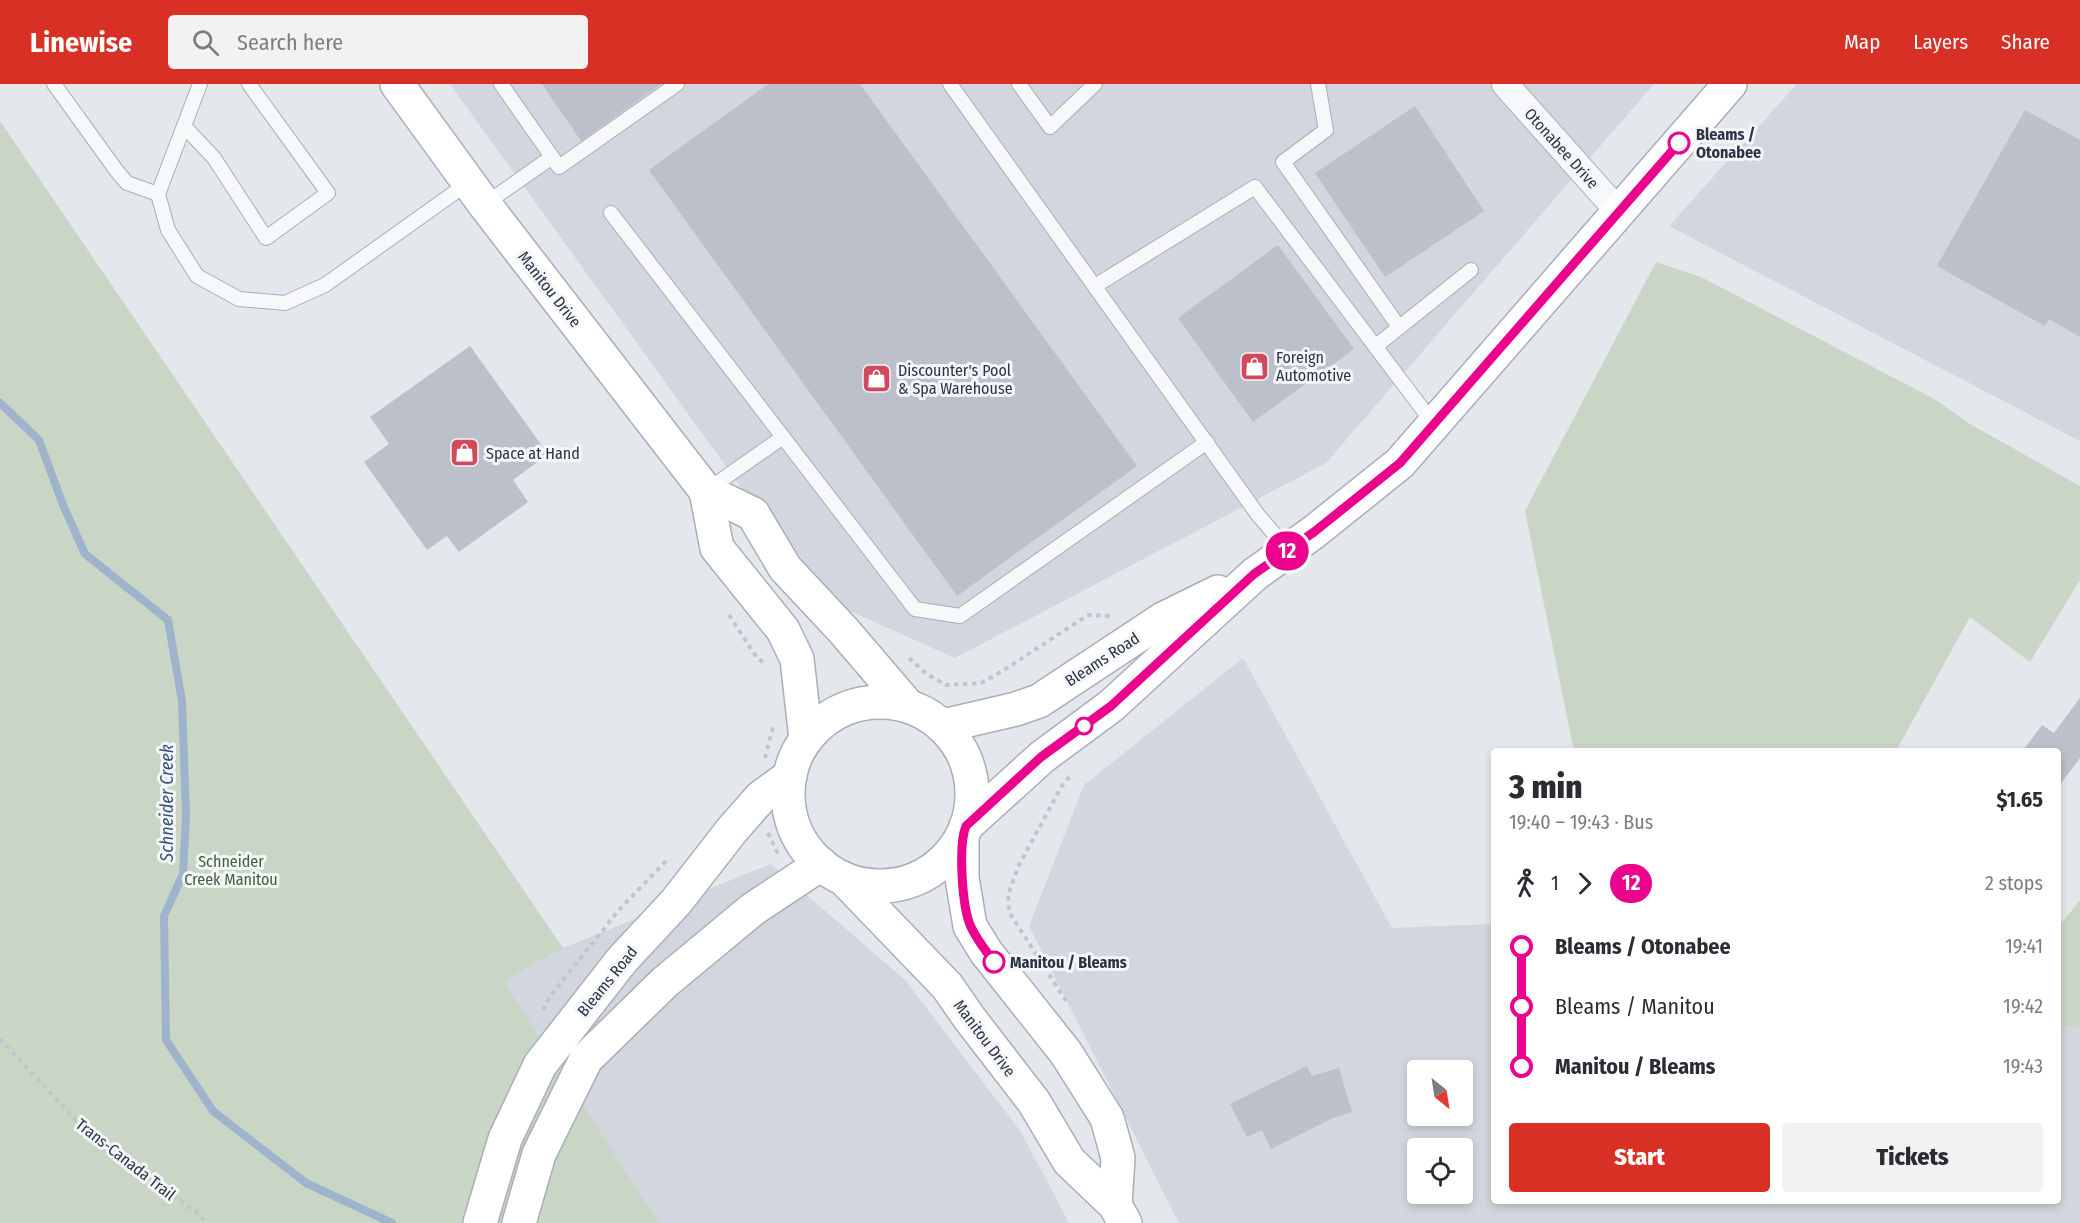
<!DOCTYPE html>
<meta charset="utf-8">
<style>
:root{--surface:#fff;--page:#f2f2f3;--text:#2b2b33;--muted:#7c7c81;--accent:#d93025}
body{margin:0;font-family:"Fira Sans Condensed",sans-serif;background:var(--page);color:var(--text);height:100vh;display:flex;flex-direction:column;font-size:22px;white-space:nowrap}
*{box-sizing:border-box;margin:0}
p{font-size:20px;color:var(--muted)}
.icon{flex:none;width:33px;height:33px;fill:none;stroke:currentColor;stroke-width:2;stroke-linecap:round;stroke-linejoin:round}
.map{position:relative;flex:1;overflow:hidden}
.drawer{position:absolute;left:1491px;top:664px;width:570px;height:456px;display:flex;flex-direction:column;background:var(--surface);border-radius:6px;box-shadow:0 3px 9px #0003}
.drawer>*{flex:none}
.badge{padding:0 12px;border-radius:20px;font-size:21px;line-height:39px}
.needle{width:39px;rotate:150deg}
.fabs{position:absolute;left:1407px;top:976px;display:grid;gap:12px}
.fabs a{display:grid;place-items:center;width:66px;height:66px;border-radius:6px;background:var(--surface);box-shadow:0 3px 9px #0003;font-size:30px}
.map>.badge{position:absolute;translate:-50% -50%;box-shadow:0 0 0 3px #fff}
.legs{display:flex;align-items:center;gap:9px;height:66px;padding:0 18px;font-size:20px}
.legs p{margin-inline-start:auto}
.headline{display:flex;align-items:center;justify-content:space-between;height:102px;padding:0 18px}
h1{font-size:33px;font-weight:800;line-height:45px}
.primary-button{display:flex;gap:12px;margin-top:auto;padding:12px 18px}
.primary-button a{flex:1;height:69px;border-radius:6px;background:var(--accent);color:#fff;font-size:24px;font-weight:800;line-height:69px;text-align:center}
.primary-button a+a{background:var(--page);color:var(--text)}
ul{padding:0 18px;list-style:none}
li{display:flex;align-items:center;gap:21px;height:60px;font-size:22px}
li i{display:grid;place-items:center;width:9px;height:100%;margin:0 8px;background:currentColor}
li i::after{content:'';width:15px;height:15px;margin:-8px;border:4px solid;border-radius:50%;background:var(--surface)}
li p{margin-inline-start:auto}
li:first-child i{background:linear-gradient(#0000 50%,currentColor 0)}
li:last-child i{background:linear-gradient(currentColor 50%,#0000 0)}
header{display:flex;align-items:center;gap:36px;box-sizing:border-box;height:84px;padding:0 30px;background:var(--accent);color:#fff}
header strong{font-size:28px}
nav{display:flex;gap:33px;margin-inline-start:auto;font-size:21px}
.search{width:420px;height:54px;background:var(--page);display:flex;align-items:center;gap:15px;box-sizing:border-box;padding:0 21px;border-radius:6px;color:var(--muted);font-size:22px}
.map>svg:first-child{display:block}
.built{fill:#d2d6de;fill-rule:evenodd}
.green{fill:#c9d6c5}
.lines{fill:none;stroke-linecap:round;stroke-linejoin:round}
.stream{stroke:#9fb4cc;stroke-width:8}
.building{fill:#bbc0ca}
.lane-casing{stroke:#a9aeb7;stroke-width:16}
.street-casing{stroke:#a9aeb7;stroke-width:28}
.secondary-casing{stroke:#a9aeb7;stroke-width:36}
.path{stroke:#c2c5cb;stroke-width:4;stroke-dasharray:4.5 4.5;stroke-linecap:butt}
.lane{stroke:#f7f8fa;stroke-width:14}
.street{stroke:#f7f8fa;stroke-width:26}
.secondary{stroke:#fff;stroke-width:33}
.line-1-casing{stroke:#fff;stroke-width:14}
.line-1{stroke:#eb028d;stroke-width:9}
.stop-1-dot{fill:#fff;stroke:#eb028d;stroke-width:3}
.labels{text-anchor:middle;stroke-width:6;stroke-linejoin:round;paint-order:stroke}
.stop-label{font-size:16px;font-weight:bold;fill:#2b3445;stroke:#f4f6f9;text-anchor:start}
.street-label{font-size:16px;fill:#2b3445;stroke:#f4f6f9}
.poi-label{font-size:16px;fill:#2b3445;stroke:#f4f6f9;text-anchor:start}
.park-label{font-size:16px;fill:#3f6138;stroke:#f4f6f9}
.water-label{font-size:18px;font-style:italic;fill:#34527a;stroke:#f4f6f9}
</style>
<header>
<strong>Linewise</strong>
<div class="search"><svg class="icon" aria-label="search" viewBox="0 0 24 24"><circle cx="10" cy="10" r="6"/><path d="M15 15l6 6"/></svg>Search here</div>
<nav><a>Map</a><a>Layers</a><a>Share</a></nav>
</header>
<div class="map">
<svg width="2080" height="1139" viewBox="0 0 2080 1139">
<rect width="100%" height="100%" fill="#e4e7ec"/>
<g class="built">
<polygon points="450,0 1654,0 1326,379 955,574 821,514"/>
<polygon points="1797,0 2080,0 2080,357 1669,142"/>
<path d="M1243 574 1392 844 1494 840V1118H2058V944L2080 941V1139H1179L1029 842 1084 701ZM1418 987H1462V1032H1418ZM1418 1065H1462V1110H1418Z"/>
<polygon points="771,780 905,896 1021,1048 1069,1139 659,1139 504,897 563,864"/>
</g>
<g class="green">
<polygon points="0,37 563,864 504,897 659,1139 0,1139"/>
<polygon points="1656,178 1701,193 1936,316 1970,340 2080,402 2080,496 2030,578 1970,533 1896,667 1574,667 1525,427"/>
<polygon points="2080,816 2080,941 2058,944 2058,844"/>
</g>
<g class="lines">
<polyline class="stream" points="0,319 39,356 63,421 85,470 168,536 182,617 186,732 183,790 164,832 166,956 213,1027 306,1099 392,1139"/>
</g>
<g class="building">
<polygon points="542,0 661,0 581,57"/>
<polygon points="768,0 860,0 1137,382 957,512 649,86"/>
<polygon points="1415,22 1484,127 1385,193 1315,89"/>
<polygon points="2025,26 2080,56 2080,253 2049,235 2045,242 1937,182"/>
<polygon points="1278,161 1354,265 1253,338 1178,234"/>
<polygon points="470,262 548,370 513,396 528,418 459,468 447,452 427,466 364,378 389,360 370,333"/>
<polygon points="2080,614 2080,674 2058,703 2058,668 2022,668 2042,641 2054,649"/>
<polygon points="1307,982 1312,992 1339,984 1352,1028 1333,1034 1271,1065 1262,1046 1247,1053 1230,1020"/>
</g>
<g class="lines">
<defs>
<g id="lane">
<polyline points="54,0 116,86 127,99 158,110"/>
<polyline points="200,0 158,110 168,146 197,192 239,215 285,219 325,201 468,99"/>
<polyline points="501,0 559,83 677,0"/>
<polyline points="950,0 1258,431 1288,466"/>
<polyline points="1019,0 1050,43 1095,0"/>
<polyline points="1318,0 1326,46 1283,78 1399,243"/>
<polyline points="184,42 214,74 266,154 328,109 249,0"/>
<polyline points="485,120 552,73"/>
<polyline points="611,129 915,525 960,532 1207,358"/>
<polyline points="1095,202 1255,103 1433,339"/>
<polyline points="1376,262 1471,186"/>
<polyline points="706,407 783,353"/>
</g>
<polyline id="street" points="1505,0 1619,128"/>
<g id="secondary">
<polyline points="397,0 485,121 706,407 753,430 785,484 843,546 908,622"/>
<polyline points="706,407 717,464 783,546 797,575 806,655"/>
<circle cx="880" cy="710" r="92"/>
<polyline points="943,642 1016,625 1039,617 1163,535 1218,508"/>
<polyline points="966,742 1042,673 1111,622 1255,490 1314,448 1400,379 1730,0"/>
<polyline points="962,752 962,794 970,842 986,868 1066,969 1107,1034 1118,1074 1115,1121"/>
<polyline points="844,795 947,902 970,935 1034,1018 1069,1077 1115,1121 1125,1139"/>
<polyline points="480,1139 505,1055 540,981 622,876 676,818 732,746 761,713 790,692"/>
<polyline points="519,1139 539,1070 586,975 665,898 753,825 821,780"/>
</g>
</defs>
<use href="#lane" class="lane-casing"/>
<use href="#street" class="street-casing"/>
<use href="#secondary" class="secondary-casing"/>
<g class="path">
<polyline points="729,531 757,574 766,580"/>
<polyline points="909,574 927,590 946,601 981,599 1004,586 1088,531 1112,532"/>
<polyline points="765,674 773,643"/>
<polyline points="768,749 779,772"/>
<polyline points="1066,917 1009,828 1008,811 1018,783 1064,698 1072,691"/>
<polyline points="543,926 551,911 618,827 668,775"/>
<polyline points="0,955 83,1044 134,1084 200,1131 206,1139"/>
</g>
<use href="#lane" class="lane"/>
<use href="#street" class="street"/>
<use href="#secondary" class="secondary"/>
</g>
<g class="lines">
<defs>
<path id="line-1" d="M994 878C986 867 977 856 971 843 962 824 958 761 966 742L1041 673 1111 622 1254 490 1314 448 1400 379 1679 59"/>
</defs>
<use href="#line-1" class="line-1-casing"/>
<use href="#line-1" class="line-1"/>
</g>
<defs>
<symbol id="shop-square" viewBox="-11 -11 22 22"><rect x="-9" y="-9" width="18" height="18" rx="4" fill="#d1495b" stroke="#f4f6f9"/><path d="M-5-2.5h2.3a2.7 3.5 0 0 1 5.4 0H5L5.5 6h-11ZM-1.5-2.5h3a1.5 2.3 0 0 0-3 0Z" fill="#fff"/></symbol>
</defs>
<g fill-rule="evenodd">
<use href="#shop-square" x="1238" y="266" width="33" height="33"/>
<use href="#shop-square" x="860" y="278" width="33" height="33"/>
<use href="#shop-square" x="448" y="352" width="33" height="33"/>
</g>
<g class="stop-1-dot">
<circle cx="1679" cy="59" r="10"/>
<circle cx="1084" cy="642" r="8"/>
<circle cx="994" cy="878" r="10"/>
</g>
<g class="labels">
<g class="stop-label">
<text x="1696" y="56">Bleams /<tspan x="1696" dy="18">Otonabee</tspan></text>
<text x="1010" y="884">Manitou / Bleams</text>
</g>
<g class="street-label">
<text transform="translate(1562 64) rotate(48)" y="6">Otonabee Drive</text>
<text transform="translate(550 205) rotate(52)" y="6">Manitou Drive</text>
<text transform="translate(1102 575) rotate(-33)" y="6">Bleams Road</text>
<text transform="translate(607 897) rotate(-51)" y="6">Bleams Road</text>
<text transform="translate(985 954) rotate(53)" y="6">Manitou Drive</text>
<text transform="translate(126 1075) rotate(38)" y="6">Trans-Canada Trail</text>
</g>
<g class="poi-label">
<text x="1276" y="279">Foreign<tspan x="1276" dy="18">Automotive</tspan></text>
<text x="898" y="292">Discounter's Pool<tspan x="898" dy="18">&amp; Spa Warehouse</tspan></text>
<text x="486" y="375">Space at Hand</text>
</g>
<g class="park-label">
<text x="231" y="783">Schneider<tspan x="231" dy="18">Creek Manitou</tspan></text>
</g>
<g class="water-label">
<text transform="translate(167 719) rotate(-90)" y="6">Schneider Creek</text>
</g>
</g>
</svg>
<div class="fabs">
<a><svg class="needle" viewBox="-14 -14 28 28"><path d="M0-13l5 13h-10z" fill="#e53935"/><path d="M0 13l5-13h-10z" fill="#7c7c81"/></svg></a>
<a><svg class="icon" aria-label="locate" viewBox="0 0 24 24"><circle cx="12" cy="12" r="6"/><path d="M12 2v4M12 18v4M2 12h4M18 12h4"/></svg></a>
</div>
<b class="badge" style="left:1287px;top:467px;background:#eb028d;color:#fff">12</b>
<section class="drawer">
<div class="headline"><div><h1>3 min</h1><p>19:40 – 19:43 · Bus</p></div><b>$1.65</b></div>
<div class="legs"><svg class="icon" aria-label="walk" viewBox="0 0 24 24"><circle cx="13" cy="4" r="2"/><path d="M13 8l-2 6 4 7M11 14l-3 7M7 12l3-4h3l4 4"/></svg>1<svg class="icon" aria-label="forward" viewBox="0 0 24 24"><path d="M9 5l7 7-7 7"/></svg><b class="badge" style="background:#eb028d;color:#fff">12</b><p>2 stops</p></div>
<ul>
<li><i style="color:#eb028d"></i><b>Bleams / Otonabee</b><p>19:41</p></li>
<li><i style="color:#eb028d"></i><span>Bleams / Manitou</span><p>19:42</p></li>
<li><i style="color:#eb028d"></i><b>Manitou / Bleams</b><p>19:43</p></li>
</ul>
<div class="primary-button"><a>Start</a><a>Tickets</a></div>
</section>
</div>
